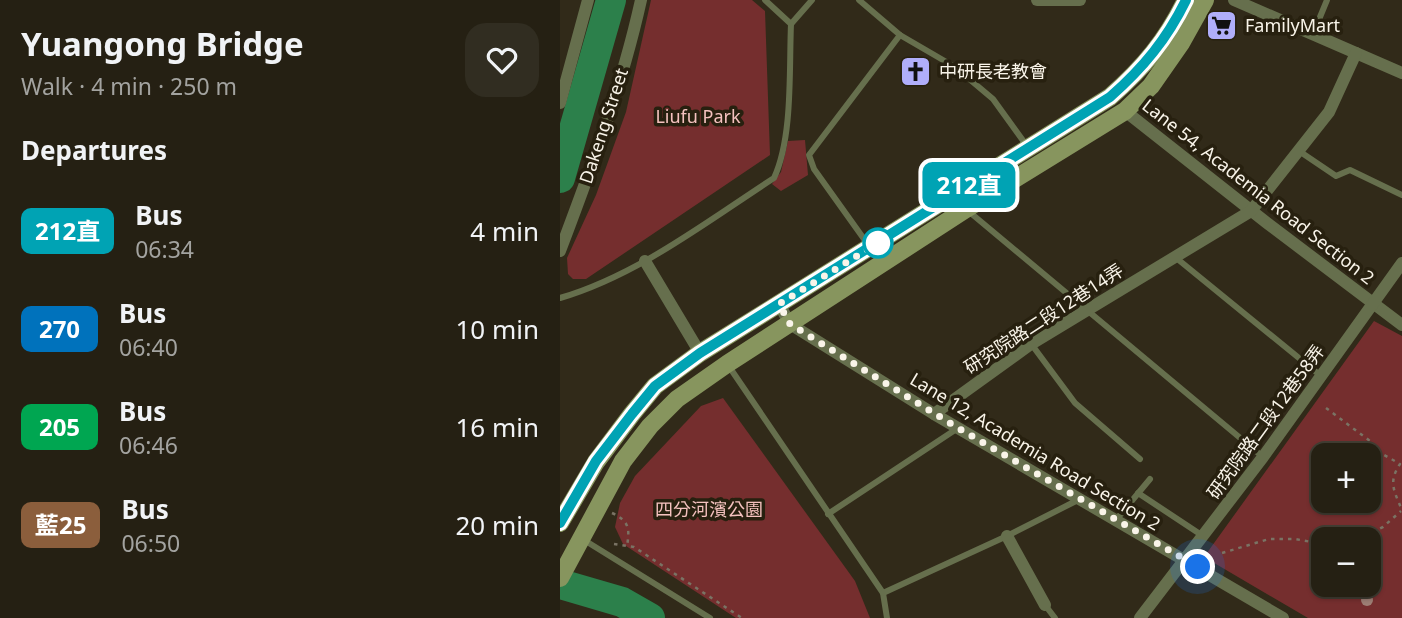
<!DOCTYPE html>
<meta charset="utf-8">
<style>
:root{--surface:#252013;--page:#312d21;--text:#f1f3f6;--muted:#a3a3a0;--line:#423e33}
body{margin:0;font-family:"Noto Sans","Noto Sans TC",sans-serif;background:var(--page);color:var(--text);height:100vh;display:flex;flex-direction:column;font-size:26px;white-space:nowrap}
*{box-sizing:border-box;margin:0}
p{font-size:23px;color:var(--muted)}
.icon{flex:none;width:38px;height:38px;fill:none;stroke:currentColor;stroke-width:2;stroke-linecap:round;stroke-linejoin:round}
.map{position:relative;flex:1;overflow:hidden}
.side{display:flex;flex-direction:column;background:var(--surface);width:560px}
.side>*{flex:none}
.badge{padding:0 14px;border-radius:10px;font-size:24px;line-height:46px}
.tools{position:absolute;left:751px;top:443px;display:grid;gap:14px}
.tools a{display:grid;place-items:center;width:70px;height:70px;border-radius:14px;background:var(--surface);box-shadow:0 2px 5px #0004,0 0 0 2px var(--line);font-size:35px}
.you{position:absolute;width:35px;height:35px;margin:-18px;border:5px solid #fff;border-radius:50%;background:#1a73e8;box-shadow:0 0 0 10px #1a73e833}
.map>.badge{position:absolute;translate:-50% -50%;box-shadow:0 0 0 4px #fff}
h2{padding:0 21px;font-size:26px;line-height:63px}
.round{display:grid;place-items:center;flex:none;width:74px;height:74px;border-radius:21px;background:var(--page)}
.summary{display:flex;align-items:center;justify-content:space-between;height:119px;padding:0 21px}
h1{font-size:33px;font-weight:700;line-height:52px}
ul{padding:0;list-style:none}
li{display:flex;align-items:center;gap:21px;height:98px;padding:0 21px}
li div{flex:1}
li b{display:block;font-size:26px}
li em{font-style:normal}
li .badge{min-width:77px;font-weight:700;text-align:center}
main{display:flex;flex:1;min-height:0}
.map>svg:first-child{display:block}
.green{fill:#752e2e;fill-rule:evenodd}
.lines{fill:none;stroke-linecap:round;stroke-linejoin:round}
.river{stroke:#2c804b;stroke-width:30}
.path{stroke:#7a7364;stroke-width:2.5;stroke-dasharray:3.5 5;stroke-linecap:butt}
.lane{stroke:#666f4d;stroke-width:6}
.street{stroke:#666f4d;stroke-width:12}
.secondary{stroke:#87955e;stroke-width:18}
.tree{fill:#9d7e74}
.line-casing{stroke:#fff;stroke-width:16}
.line{stroke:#00a3b4;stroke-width:10}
.walk{stroke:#f9f4e9;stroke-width:7;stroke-dasharray:0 12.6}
.stop-dot{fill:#fff;stroke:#00a3b4;stroke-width:3.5}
.labels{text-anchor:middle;stroke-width:7;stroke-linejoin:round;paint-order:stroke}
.poi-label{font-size:18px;fill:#f9f4e9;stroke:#27200f;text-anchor:start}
.park-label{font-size:18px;fill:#f5c2bf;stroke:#27200f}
.street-label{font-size:18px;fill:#f9f4e9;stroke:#27200f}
</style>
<main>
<section class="side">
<div class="summary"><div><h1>Yuangong Bridge</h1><p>Walk · 4 min · 250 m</p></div><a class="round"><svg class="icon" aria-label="heart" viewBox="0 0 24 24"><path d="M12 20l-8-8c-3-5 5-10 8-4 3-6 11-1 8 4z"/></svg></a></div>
<h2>Departures</h2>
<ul>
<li><span class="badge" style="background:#00a3b4;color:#fff">212直</span><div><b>Bus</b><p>06:34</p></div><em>4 min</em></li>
<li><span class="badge" style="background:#0072bc;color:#fff">270</span><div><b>Bus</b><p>06:40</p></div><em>10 min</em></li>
<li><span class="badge" style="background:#00a651;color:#fff">205</span><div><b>Bus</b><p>06:46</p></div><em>16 min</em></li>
<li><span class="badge" style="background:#8b5e3c;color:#fff">藍25</span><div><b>Bus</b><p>06:50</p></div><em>20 min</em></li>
</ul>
</section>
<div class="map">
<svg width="842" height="618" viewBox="0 0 842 618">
<rect width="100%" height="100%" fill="#312a19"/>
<g class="green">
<polygon points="91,0 192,0 205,11 210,155 26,279 13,279 8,274 7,258 36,195 66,112"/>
<polygon points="245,140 248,175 221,191 212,184 221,172 228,141"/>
<path d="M814 321 842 336V618H748L644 557ZM763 455H808V500H763ZM763 539H808V584H763Z"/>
<polygon points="163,398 295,581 310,618 176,618 63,544 55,527 60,503 75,476 141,406"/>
</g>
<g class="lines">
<g class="river">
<polyline points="0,178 51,0"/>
<polyline points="0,584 62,602 90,618"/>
</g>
<g class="path">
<path d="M766 408 810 441 812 448 840 464C828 482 834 491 842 510"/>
<path d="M52 513C69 521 70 528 67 546"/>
<polyline points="797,539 823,527 841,511"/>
<polyline points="54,544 74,547 182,618"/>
<polyline points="662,553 709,539 735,539 763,544"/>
</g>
<g class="lane">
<polyline points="299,0 340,35 395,67 433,99 467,146"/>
<polyline points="231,24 252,0"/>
<polyline points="753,34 767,0"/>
<polyline points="739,151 776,176 790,170 842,195"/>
<polyline points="407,210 703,457"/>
<polyline points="309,246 254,169 249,155 340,35"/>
<polyline points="615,257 761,376"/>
<path d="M0 298C78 275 146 222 214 178 233 137 229 70 231 24L205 0"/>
<polyline points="472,345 515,403 580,459"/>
<polyline points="168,365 323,593 327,618"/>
<polyline points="578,493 643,536"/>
<polyline points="268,514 398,428"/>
<polyline points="555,521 590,479"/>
<polyline points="24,540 150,618"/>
<polyline points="323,593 447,536 518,500"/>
<polyline points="485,605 495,618"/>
</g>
<g class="street">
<polyline points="477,0 520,0"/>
<polyline points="674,0 842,73"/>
<polyline points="0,103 28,0"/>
<polyline points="565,111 707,223 842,325"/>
<path d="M0 251C31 169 62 86 81 0"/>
<polyline points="85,261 140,353"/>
<polyline points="219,304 230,324 374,414 723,618"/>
<polyline points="374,414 471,344 691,211 769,112 796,53"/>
<polyline points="447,536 485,605"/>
<polyline points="580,618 703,457 842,263"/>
</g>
<g class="secondary">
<path d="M0 523 36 462 72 414 95 386 140 353 550 97C584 67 606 41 626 0"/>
<polyline points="0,578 63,461 90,426 117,399 167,364 406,209 565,111 591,86 621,43 645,0"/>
</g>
</g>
<circle class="tree" cx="807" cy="600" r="6"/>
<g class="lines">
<defs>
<path id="line" d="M0 523 36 461 72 414 95 386 140 353 550 97C583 68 607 39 626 0"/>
</defs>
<use href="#line" class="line-casing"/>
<use href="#line" class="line"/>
<polyline class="walk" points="318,243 219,304 230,324 398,428 638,567"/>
</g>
<defs>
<symbol id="supermarket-square" viewBox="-11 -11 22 22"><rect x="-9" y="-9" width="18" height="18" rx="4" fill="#b0aefa" stroke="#27200f"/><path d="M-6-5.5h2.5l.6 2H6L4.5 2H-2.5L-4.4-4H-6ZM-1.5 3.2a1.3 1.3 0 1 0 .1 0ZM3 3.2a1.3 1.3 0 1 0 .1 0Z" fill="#111"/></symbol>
<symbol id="church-square" viewBox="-11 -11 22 22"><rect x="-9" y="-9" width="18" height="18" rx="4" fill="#b0aefa" stroke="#27200f"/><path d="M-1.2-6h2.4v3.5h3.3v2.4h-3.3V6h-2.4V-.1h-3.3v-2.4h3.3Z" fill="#111"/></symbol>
</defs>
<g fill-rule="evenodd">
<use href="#supermarket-square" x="644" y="8" width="35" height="35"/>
<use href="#church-square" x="338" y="54" width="35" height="35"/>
</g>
<circle class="stop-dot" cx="318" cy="243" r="14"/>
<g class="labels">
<g class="poi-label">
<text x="685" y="32">FamilyMart</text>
<text x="379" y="78">中研長老教會</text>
</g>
<g class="park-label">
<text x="138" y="123">Liufu Park</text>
<text x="149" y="516">四分河濱公園</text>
</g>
<g class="street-label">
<text transform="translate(44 126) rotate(-72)" y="6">Dakeng Street</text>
<text transform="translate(698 192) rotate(38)" y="6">Lane 54, Academia Road Section 2</text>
<text transform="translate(484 319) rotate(-33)" y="6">研究院路二段12巷14弄</text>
<text transform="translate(706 422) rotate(-54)" y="6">研究院路二段12巷58弄</text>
<text transform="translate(475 452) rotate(31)" y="6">Lane 12, Academia Road Section 2</text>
</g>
</g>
</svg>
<div class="tools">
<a>+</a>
<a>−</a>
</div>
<div class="you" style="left:638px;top:567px"></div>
<b class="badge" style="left:409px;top:185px;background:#00a3b4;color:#fff">212直</b>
</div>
</main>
